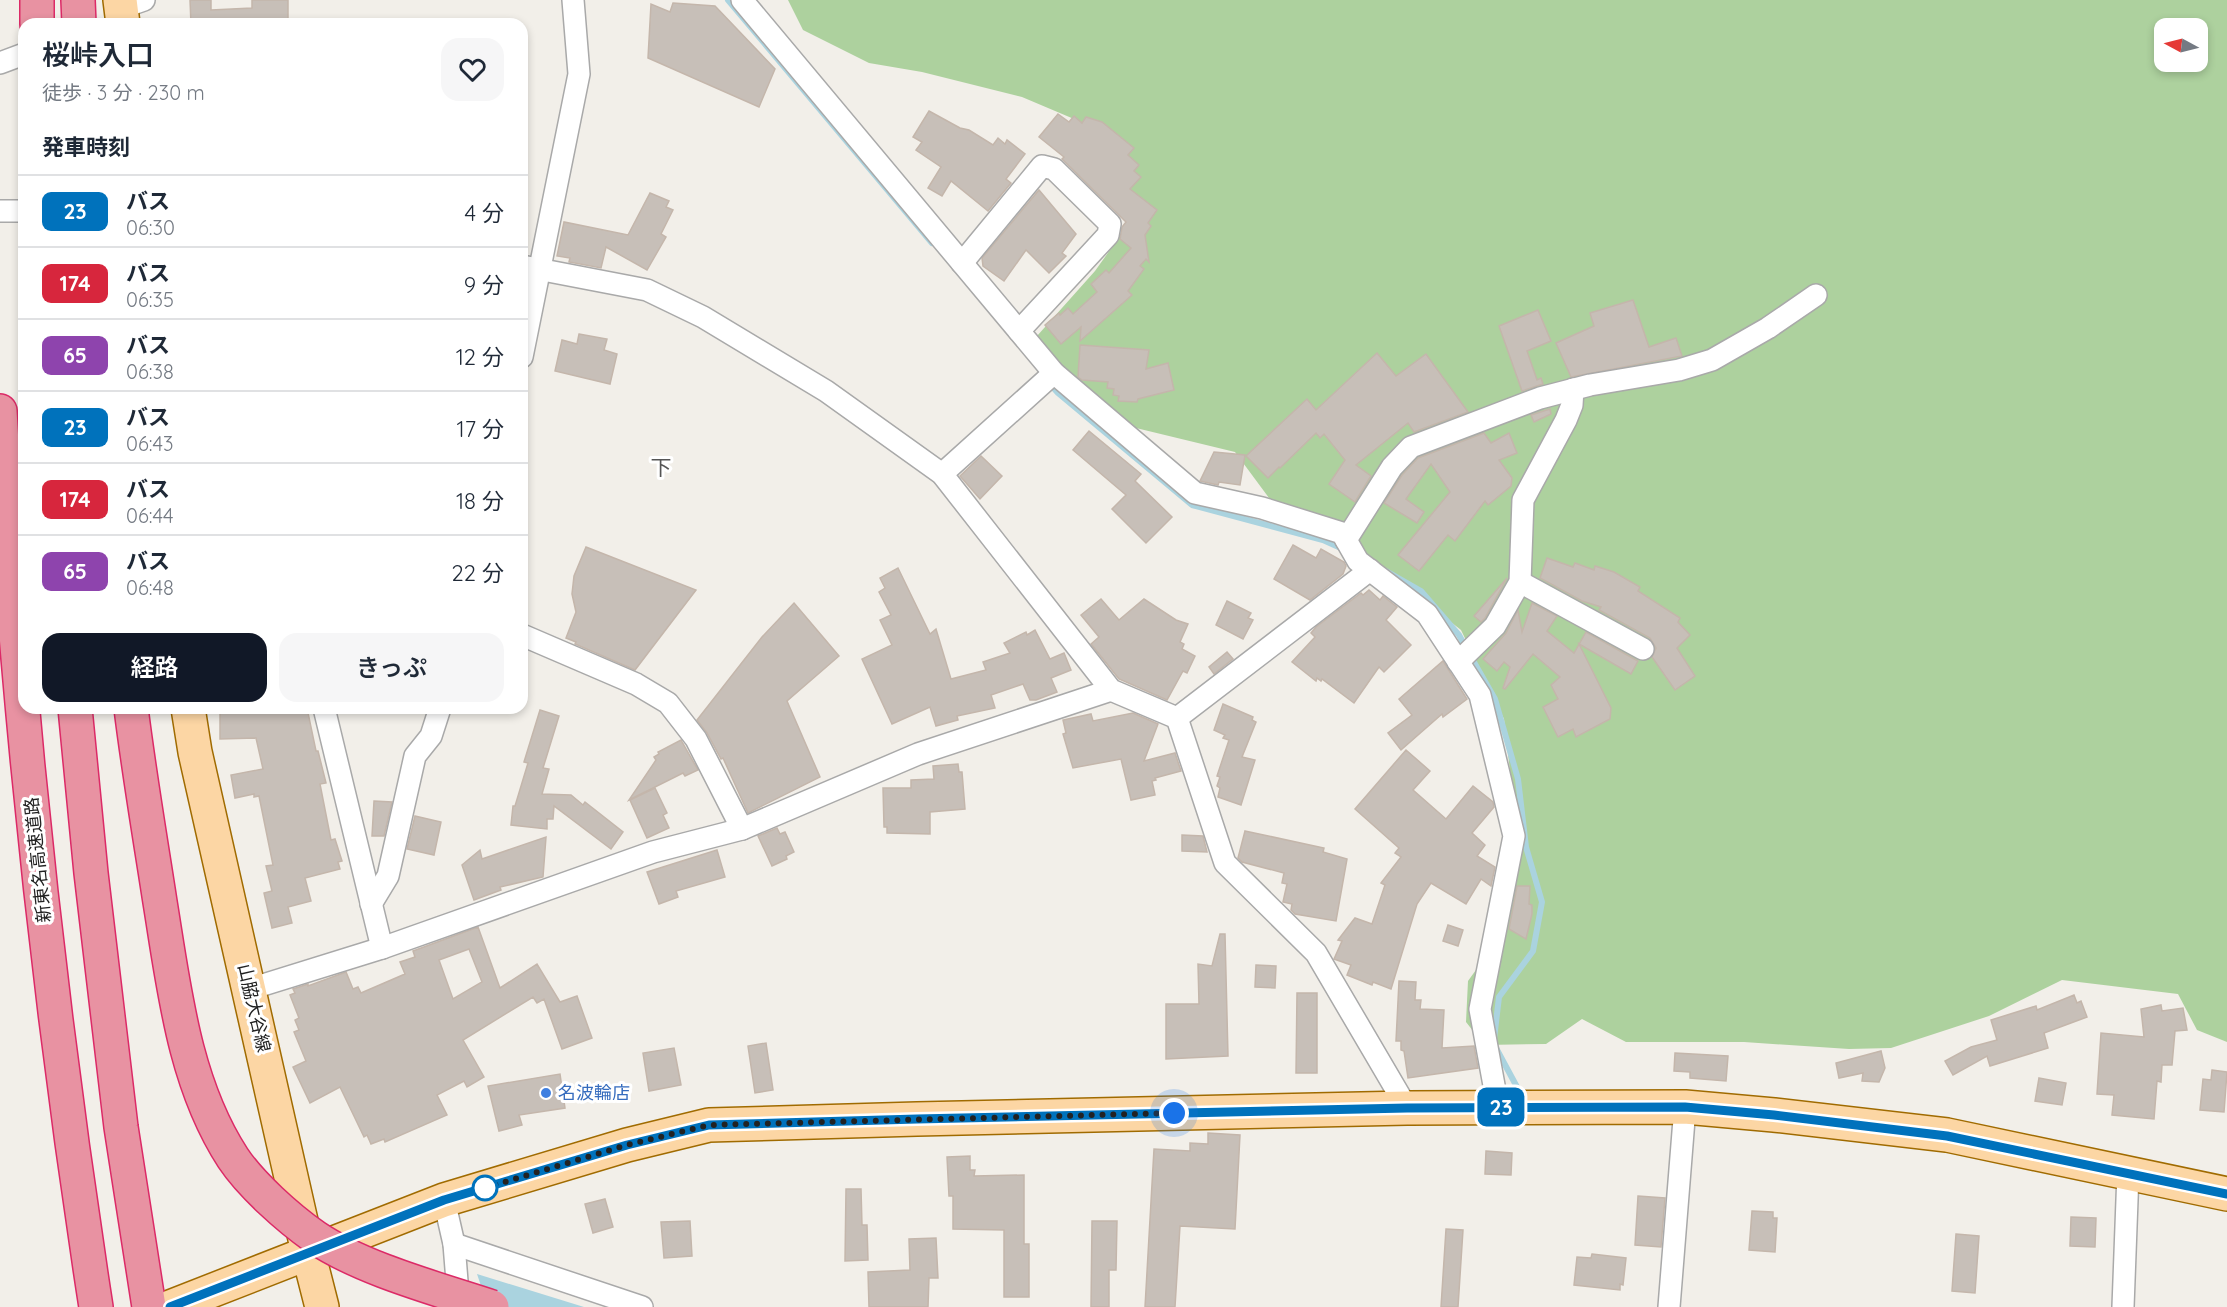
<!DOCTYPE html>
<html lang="ja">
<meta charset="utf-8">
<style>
:root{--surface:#fff;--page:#f6f6f7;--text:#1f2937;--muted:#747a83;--line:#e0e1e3;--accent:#111827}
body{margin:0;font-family:Quicksand,"Noto Sans JP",sans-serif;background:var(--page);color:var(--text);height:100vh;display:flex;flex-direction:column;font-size:22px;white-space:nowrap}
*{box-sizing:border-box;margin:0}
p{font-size:20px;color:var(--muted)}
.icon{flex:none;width:33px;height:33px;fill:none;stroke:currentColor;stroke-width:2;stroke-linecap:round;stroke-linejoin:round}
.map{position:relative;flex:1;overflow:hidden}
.details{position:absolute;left:18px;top:18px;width:510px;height:696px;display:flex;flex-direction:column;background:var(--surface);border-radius:18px;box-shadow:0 3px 9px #0003}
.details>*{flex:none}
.badge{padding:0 12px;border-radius:9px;font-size:21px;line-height:39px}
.needle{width:39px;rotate:277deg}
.fabs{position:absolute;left:2154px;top:18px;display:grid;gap:12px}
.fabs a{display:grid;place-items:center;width:54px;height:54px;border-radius:12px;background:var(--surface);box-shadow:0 3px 9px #0003;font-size:30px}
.you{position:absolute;width:30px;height:30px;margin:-15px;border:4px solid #fff;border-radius:50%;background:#1a73e8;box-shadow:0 0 0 9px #1a73e833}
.map>.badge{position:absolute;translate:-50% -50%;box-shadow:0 0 0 3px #fff}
h2{padding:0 24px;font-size:22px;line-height:54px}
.round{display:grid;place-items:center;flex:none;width:63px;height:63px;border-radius:18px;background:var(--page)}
.head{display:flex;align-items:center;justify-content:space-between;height:102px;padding:0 24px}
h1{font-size:28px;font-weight:600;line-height:45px}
.primary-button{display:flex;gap:12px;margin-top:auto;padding:12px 24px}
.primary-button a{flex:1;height:69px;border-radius:18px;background:var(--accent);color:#fff;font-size:24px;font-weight:600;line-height:69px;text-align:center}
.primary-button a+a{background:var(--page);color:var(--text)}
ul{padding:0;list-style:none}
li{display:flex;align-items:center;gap:18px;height:72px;padding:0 24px;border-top:2px solid var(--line)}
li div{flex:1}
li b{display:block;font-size:22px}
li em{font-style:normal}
li .badge{min-width:66px;font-weight:700;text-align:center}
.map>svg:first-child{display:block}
.forest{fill:#add19e;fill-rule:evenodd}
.water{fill:#aad3df}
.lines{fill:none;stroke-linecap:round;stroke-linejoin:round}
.stream{stroke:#aad3df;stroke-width:6}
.building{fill:#c7bfb8;stroke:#c4b6ab;stroke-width:1.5;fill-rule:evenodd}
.minor-casing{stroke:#a9a9a9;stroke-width:24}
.primary-casing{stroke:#a06b00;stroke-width:36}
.motorway-casing{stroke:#dc2a67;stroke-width:36}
.minor{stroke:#fff;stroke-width:21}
.primary{stroke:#fcd6a4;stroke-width:33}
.motorway{stroke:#e892a2;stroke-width:33}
.motorway-bridge-casing{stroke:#dc2a67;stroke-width:36;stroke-linecap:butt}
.motorway-bridge{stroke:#e892a2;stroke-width:33}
.line-casing{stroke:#fff;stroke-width:14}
.line{stroke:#0072bc;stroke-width:9}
.walk{stroke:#222;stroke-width:6;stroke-dasharray:0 10.8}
.shop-dot{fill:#3f7fe0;stroke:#fff;stroke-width:2}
.stop-dot{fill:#fff;stroke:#0072bc;stroke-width:3}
.labels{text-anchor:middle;stroke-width:6;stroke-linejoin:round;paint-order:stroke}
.street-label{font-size:18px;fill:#222;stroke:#fff}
.shop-label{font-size:18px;fill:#366cbe;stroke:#fff;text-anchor:start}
.quarter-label{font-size:21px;fill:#555;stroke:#fff}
</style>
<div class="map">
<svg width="2227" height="1307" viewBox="0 0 2227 1307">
<rect width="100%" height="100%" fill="#f2efe9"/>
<path class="forest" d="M788 0H2227V1042L2197 1030 2178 994 2062 980 1989 1016 1891 1048 1849 1049 1744 1042H1626L1582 1019 1546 1044 1484 1045 1466 1022 1468 981 1501 935 1515 815 1504 719 1461 630 1367 556 1278 510 1235 452 1103 420 1050 373 1037 336 1095 271 1130 222 1100 130 1022 97 922 72 869 63 803 30ZM2164 28H2198V62H2164Z"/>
<polygon class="water" points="477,1274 584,1307 488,1307"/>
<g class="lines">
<g class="stream">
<polyline points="728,0 932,243"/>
<polyline points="1048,382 1058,393 1192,505 1323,540 1343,549"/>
<polyline points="1386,571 1421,591 1459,635 1466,648"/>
<polyline points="1471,657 1495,699 1518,779 1526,847 1542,902 1533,951 1499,997 1494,1039"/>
<polyline points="1496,1048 1517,1087"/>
</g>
</g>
<g class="building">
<polygon points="190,0 211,0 211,10 252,8 252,0 288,0 288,24 191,24"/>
<polygon points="673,3 715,6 775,69 759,107 648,58 651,4 670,12"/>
<polygon points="929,111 960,128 969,130 993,145 998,138 1005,144 1007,140 1025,154 1006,179 1011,183 988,211 951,181 942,196 928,188 941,167 916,150 922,142 913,137"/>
<polygon points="1058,114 1069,122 1074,116 1082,123 1086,117 1102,122 1134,148 1128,155 1139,165 1134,171 1141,177 1130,189 1157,210 1148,223 1151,226 1145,235 1149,262 1146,259 1140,266 1144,269 1128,291 1132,295 1080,341 1081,327 1061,344 1045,325 1059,313 1060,315 1068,308 1073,314 1097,292 1091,284 1106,270 1109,273 1131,248 1120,239 1122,227 1126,222 1062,159 1064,157 1039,137"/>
<polygon points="1039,190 1076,234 1062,253 1066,256 1049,273 1026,250 1004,281 983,266 982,258"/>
<polygon points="650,193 669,201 666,207 673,210 661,234 666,237 647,270 606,247 601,268 569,262 570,258 557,256 564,222 628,235"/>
<polygon points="1633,300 1649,347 1676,338 1682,356 1571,377 1556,343 1594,326 1590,313"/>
<polygon points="1538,310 1551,341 1527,351 1537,380 1541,378 1543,384 1522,391 1499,326"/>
<polygon points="579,334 607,339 604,350 617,354 610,384 555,371 562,340 577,344"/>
<polygon points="1080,345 1149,350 1146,369 1168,363 1174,390 1138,399 1137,402 1118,401 1119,396 1113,395 1114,389 1107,388 1108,382 1082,380 1078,377"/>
<polygon points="1377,353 1396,376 1426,354 1468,412 1414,432 1408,423 1356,465 1371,476 1355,502 1329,484 1345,460 1324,434 1320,438 1316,433 1280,468 1279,467 1268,478 1246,456 1307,399 1316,410"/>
<polygon points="1550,409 1551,414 1534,422 1531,415"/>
<polygon points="1089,431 1141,474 1135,481 1172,517 1146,543 1112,509 1126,495 1073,450"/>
<polygon points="1484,433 1491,443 1509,433 1517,453 1499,460 1512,478 1511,486 1488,505 1485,501 1455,541 1448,535 1419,571 1398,555 1450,492 1431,464 1406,499 1424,512 1417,523 1384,503 1402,475 1418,458"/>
<polygon points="1214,452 1245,455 1240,485 1219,482 1218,485 1200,481"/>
<polygon points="981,456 1002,476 980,499 960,476"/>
<polygon points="1293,545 1316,558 1321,549 1344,562 1346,566 1343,574 1310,600 1274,579"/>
<polygon points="586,547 696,590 635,670 575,644 576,642 566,638 576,612 572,594 574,576"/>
<polygon points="1547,558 1573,567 1575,563 1594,570 1595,566 1614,572 1640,587 1638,591 1680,618 1678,622 1690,635 1677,648 1695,676 1675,690 1652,657 1656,648 1650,638 1599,610 1601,607 1582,601 1540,578"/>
<polygon points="898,568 930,634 936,629 951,679 986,670 983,662 1010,653 1004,643 1026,632 1027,635 1035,630 1050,659 1064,653 1071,670 1051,678 1057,692 1036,700 1030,700 1023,684 991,695 995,708 957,716 958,720 936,726 930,707 892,724 862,659 892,645 880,620 891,615 879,592 885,588 880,578"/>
<polygon points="1507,578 1485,618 1481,622 1474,616"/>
<polygon points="1369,590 1380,600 1383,596 1397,607 1386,620 1411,645 1384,672 1379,667 1354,703 1322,679 1321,681 1317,678 1316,681 1292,662 1315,637 1311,633 1316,627 1361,593 1363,595"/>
<polygon points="1101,599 1119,620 1144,599 1176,620 1188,624 1180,642 1184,644 1182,649 1195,656 1187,673 1183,671 1167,700 1119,679 1091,644 1099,637 1081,615"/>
<polygon points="1227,601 1251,613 1248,618 1253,620 1243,639 1216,625"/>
<polygon points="794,603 839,656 787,701 820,777 748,813 723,758 721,759 707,733 697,720 762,637"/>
<polygon points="1532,603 1557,616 1547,631 1574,653 1586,632 1638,661 1631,674 1579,644 1611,708 1610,719 1576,737 1573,729 1558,737 1543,707 1558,699 1551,685 1560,677 1533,654 1505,689 1503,688 1510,667 1504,662 1497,671 1483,659 1506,633 1518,610 1522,632"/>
<polygon points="1227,652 1233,659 1214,674 1209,667"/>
<polygon points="1443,661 1467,699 1443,717 1442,714 1401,750 1388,733 1412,715 1399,699"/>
<polygon points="1223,704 1253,717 1252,720 1256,722 1242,757 1255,760 1241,805 1218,797 1220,788 1217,786 1220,777 1217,776 1229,740 1223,738 1225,735 1214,730"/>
<polygon points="220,708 307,708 316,751 318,751 326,783 320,784 331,840 335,839 342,861 338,862 340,869 305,878 311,901 288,907 292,923 272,928 264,893 272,891 266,866 273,865 259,796 254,797 254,794 235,798 231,775 263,769 256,738 220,739"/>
<polygon points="540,710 559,716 543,768 549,769 542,794 571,795 583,805 585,802 623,832 611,849 554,806 553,819 547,819 547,829 511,825 513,806 515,806 528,763 524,762"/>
<polygon points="1133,713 1158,724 1144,761 1175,753 1181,771 1155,778 1156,780 1152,781 1155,795 1131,800 1121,759 1073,768 1063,734 1066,733 1063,720 1091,714 1093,721"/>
<polygon points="681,740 698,770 685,776 683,773 629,800 656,760 654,757 659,754 658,752"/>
<polygon points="1406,750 1430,771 1413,790 1446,819 1473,786 1493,802 1494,807 1472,833 1485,845 1477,856 1495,867 1491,886 1481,879 1466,904 1431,883 1417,904 1391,989 1373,982 1372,985 1347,975 1351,965 1334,959 1342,941 1338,940 1355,918 1372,924 1385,885 1381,883 1401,857 1395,853 1399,848 1355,809"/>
<polygon points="958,764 959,772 962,772 965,809 930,812 930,834 887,833 887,827 884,827 883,788 911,788 911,780 934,779 933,766"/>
<polygon points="655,788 667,813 663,815 669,828 647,838 630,800"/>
<polygon points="374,801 392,802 384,836 372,836"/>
<polygon points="415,816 441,822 434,855 407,849"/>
<polygon points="777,828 780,834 785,832 794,852 786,856 787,859 772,866 758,836"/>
<polygon points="1245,831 1324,848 1323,852 1347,859 1336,921 1295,914 1291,910 1292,904 1283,902 1287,884 1282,883 1284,873 1242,862 1238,858"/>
<polygon points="1182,835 1203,836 1207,852 1182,851"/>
<polygon points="546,837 543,877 500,887 501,890 474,900 462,865 480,850 482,859"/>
<polygon points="717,850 725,877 676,891 678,897 659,904 647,872"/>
<polygon points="1517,886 1530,886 1529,904 1532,905 1532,914 1526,939 1509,929"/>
<polygon points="1448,925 1463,930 1458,946 1443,941"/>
<path d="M478 927 500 988 537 964 560 1002 577 996 592 1038 562 1049 544 999 537 1003 533 997 463 1040 484 1077 467 1087 464 1081 437 1095 447 1115 385 1142 384 1139 371 1144 367 1135 364 1137 340 1087 310 1103 293 1067 306 1061 294 1032 299 1030 295 1020 299 1018 290 995 295 993 293 989 308 984V986L346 972 353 989 358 987 361 993 405 974 400 962 415 957 413 951ZM469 949 482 982 453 999 439 960Z"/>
<polygon points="1220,934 1225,934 1228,1056 1166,1059 1166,1004 1199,1004 1198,964 1212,966"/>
<polygon points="1256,965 1276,966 1275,988 1255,987"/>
<polygon points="1399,981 1416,982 1415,1000 1421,1000 1420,1009 1444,1010 1442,1048 1474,1046 1478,1068 1408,1078 1404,1051 1401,1050 1401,1041 1396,1041"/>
<polygon points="1297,993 1317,993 1317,1073 1296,1073"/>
<polygon points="2074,995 2077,1003 2081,1001 2087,1017 2044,1033 2048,1048 1990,1066 1987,1056 1953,1075 1945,1061 1971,1047 1997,1040 1991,1020 2036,1006 2037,1010"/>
<polygon points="2161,1005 2162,1011 2183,1008 2187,1030 2175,1031 2172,1065 2162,1065 2161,1082 2157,1081 2154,1119 2112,1115 2114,1095 2097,1094 2101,1033 2144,1037 2141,1009"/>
<polygon points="766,1043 773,1090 755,1093 748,1046"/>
<polygon points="674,1048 681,1085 649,1091 643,1053"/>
<polygon points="1881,1051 1885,1068 1879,1082 1862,1081 1863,1073 1839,1078 1836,1063"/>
<polygon points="1675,1053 1728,1056 1726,1081 1690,1078 1690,1072 1674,1071"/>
<polygon points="2212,1070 2227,1072 2224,1112 2200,1110 2203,1079 2211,1080"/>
<polygon points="560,1074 565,1108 519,1115 522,1125 499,1131 488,1086"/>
<polygon points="2039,1078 2066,1083 2062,1105 2035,1101"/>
<polygon points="1208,1133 1240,1135 1235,1229 1180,1226 1175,1307 1145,1307 1154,1149 1190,1151 1190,1143 1208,1144"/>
<polygon points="1486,1151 1512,1153 1511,1175 1485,1174"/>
<polygon points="970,1156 970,1170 975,1170 974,1176 1024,1175 1024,1244 1029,1244 1029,1297 1004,1297 1004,1230 953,1229 953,1196 949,1196 947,1157"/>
<polygon points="846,1189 861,1189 862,1225 867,1225 868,1260 845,1261"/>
<polygon points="1638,1196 1665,1198 1661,1247 1635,1245"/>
<polygon points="605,1199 613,1227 593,1233 585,1204"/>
<polygon points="1752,1211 1773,1212 1773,1218 1777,1218 1775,1252 1749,1250"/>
<polygon points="2071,1217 2096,1218 2095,1247 2070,1246"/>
<polygon points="690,1221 692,1256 664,1258 661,1222"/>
<polygon points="1092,1221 1117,1221 1116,1270 1109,1270 1109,1307 1091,1307"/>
<polygon points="1446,1229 1463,1230 1458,1307 1441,1307"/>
<polygon points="1956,1234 1979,1236 1975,1293 1952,1291"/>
<polygon points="936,1238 938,1278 929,1278 928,1307 869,1307 868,1272 910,1270 909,1239"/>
<polygon points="1592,1254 1626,1258 1623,1285 1620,1284 1620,1290 1574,1285 1577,1257 1591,1258"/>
</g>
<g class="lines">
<defs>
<g id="minor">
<polyline points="742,0 1054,373 1195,493 1262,508 1342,533 1358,561 1427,614 1480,695 1514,836 1480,1009 1498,1107"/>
<polyline points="121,8 144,0"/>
<polyline points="0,63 24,54"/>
<polyline points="0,211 24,211"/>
<polyline points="962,263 1042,166 1054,169 1110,224 1108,235 1019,331"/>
<polyline points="522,266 647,290 703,317 826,391 942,474 1111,690 1177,718 1225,863 1316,953 1407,1108"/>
<polyline points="522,357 579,74 573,0"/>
<polyline points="942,474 1054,373"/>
<polyline points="1346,540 1392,467 1411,447 1540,398 1590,385 1679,370 1712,360 1768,328 1816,295"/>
<polyline points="1520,582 1643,649"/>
<polyline points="522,635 636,684 668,703 696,739 742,829"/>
<polyline points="1458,662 1495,626 1520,582 1523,500 1566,420 1572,405 1573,389"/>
<polyline points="324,708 382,948"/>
<polyline points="1177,718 1370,570"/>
<polyline points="371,904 388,876 415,756 431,736 440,708"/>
<polyline points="250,989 382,948 653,852 742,829 918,754 1111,690"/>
<polyline points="444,1200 454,1244 459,1306"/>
<polyline points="454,1244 642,1307"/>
<polyline points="1669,1307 1685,1107"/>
<polyline points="2123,1307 2128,1173"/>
</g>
<g id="primary">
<polyline points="120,0 123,24"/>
<polyline points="188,708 195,752 308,1252 322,1307"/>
<polyline points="170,1307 444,1200 627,1145 709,1125 917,1119 1407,1108 1685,1107 1774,1115 1947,1135 2227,1194"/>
</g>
<g id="motorway">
<polyline points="37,0 37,24"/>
<polyline points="78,0 79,24"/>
<path d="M0 411C18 711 50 1010 96 1307"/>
<polyline points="75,708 91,873 121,1127 149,1307"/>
</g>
</defs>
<use href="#minor" class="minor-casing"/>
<use href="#primary" class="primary-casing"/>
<use href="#motorway" class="motorway-casing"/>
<use href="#minor" class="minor"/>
<use href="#primary" class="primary"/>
<use href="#motorway" class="motorway"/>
<defs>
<path id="motorway-bridge" d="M131 708C139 773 150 837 160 902 174 988 184 1083 233 1158 251 1185 288 1218 315 1237 362 1269 438 1289 492 1307"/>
</defs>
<use href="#motorway-bridge" class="motorway-bridge-casing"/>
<use href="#motorway-bridge" class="motorway-bridge"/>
</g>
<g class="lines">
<defs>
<polyline id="line" points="170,1307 444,1200 627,1145 709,1125 917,1119 1407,1108 1685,1107 1774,1115 1947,1136 2227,1194"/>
</defs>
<use href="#line" class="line-casing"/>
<use href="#line" class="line"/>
<polyline class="walk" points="485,1188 627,1145 709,1125 1174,1113"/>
</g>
<circle class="shop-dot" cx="546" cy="1093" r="6"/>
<circle class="stop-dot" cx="485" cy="1188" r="12"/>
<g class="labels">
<g class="street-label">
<text transform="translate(38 860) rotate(-96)" y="6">新東名高速道路</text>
<text transform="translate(254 1008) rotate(77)" y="6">山脇大谷線</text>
</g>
<g class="shop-label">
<text x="558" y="1099">名波輪店</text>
</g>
<g class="quarter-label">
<text x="661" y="475">下</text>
</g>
</g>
</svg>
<div class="fabs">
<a><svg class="needle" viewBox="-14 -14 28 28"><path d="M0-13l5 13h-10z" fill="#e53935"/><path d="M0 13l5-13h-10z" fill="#747a83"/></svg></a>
</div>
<div class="you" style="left:1174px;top:1113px"></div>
<b class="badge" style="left:1501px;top:1107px;background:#0072bc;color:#fff">23</b>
<section class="details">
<div class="head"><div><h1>桜峠入口</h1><p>徒歩 · 3 分 · 230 m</p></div><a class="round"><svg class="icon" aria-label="heart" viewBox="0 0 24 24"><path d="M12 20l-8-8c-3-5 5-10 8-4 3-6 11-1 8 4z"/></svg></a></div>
<h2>発車時刻</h2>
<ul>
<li><span class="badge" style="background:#0072bc;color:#fff">23</span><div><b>バス</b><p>06:30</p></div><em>4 分</em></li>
<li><span class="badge" style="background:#d7263d;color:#fff">174</span><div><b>バス</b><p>06:35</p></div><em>9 分</em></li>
<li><span class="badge" style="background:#8e44ad;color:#fff">65</span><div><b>バス</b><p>06:38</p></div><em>12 分</em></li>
<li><span class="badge" style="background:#0072bc;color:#fff">23</span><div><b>バス</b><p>06:43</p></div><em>17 分</em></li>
<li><span class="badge" style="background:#d7263d;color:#fff">174</span><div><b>バス</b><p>06:44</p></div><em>18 分</em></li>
<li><span class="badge" style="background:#8e44ad;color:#fff">65</span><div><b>バス</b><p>06:48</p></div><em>22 分</em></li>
</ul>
<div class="primary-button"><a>経路</a><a>きっぷ</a></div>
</section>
</div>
